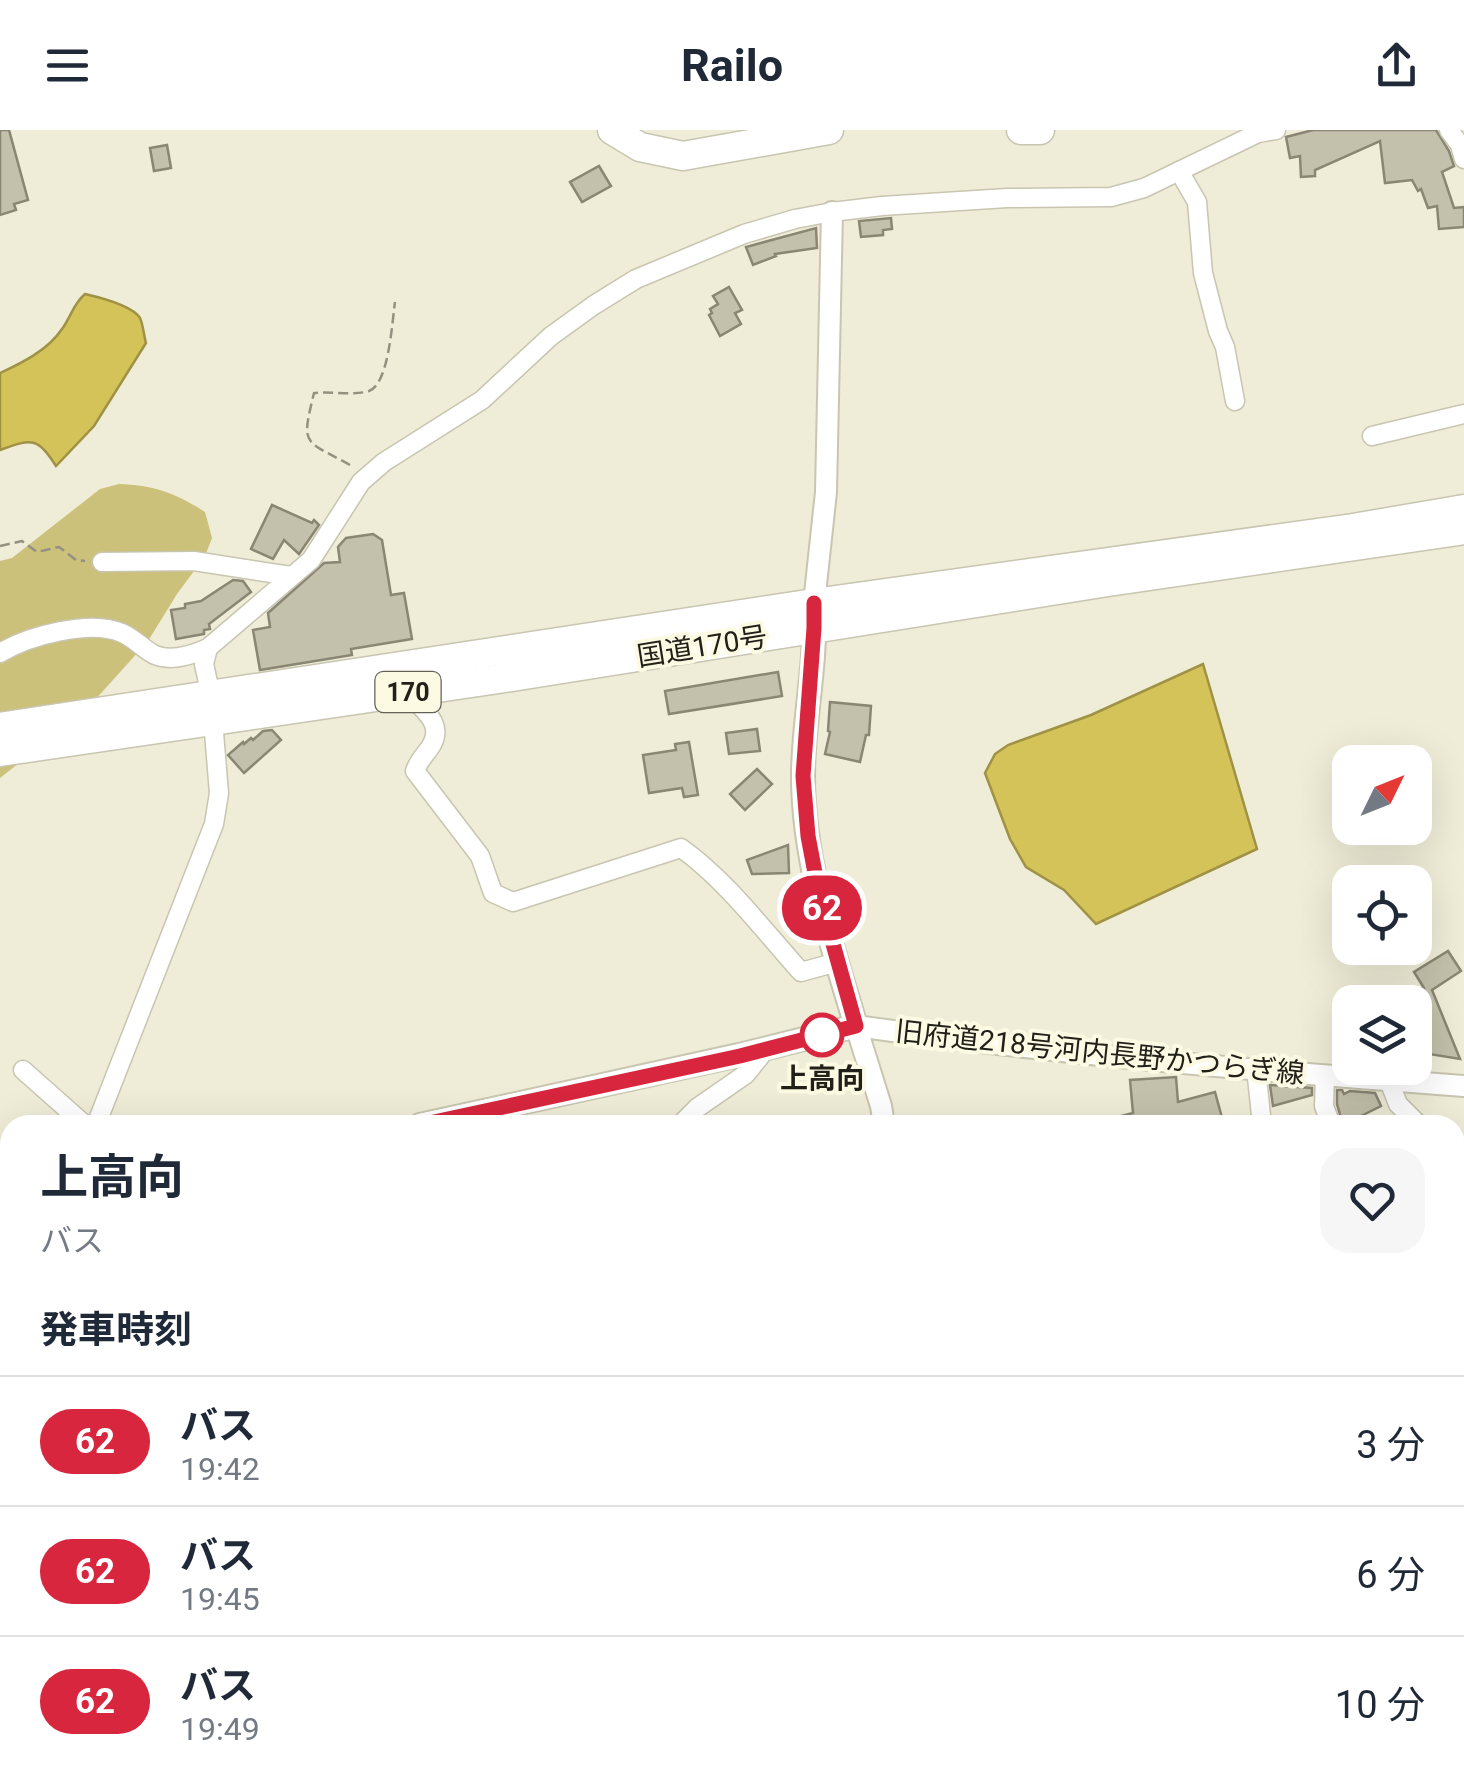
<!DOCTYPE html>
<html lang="ja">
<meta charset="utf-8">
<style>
:root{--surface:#fff;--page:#f6f6f7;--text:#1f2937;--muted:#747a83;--line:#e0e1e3}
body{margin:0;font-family:Roboto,"Noto Sans JP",sans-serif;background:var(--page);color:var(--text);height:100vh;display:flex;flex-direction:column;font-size:38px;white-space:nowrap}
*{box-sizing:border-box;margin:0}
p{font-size:32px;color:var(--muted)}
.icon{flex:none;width:55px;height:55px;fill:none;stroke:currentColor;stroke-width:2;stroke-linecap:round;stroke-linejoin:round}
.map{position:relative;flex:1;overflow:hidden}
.panel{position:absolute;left:0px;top:985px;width:1465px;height:672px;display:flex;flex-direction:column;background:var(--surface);border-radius:30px 30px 0 0;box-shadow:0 10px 40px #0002}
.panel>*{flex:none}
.badge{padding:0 20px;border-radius:32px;font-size:35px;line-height:65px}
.needle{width:65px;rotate:47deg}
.buttons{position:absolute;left:1332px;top:615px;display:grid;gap:20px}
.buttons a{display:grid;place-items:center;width:100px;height:100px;border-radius:20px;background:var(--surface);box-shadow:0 10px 40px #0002;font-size:50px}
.map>.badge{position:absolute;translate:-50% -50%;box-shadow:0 0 0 5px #fff}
h2{padding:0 40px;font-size:38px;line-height:90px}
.round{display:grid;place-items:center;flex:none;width:105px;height:105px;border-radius:30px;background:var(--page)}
.overview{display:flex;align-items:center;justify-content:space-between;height:170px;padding:0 40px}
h1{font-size:48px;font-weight:700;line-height:75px}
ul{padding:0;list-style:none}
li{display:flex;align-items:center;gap:30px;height:130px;padding:0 40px;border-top:2px solid var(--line)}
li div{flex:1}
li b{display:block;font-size:38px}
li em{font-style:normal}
li .badge{min-width:110px;font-weight:700;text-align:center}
header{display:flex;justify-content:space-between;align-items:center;height:130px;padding:0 40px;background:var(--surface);font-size:45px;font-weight:700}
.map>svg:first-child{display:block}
.green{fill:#ccc17b}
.water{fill:#d4c358;stroke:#9f9245;stroke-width:2.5}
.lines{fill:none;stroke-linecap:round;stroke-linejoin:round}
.river{stroke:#d4c358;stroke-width:30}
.building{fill:#c3c0ab;stroke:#898673;stroke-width:2.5}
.minor-casing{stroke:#c8c5b0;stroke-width:21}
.tertiary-casing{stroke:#c8c5b0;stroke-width:24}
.secondary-casing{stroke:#c8c5b0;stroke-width:26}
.trunk-casing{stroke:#c8c5b0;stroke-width:31}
.path{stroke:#939181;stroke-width:2.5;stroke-dasharray:10 5;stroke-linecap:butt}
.minor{stroke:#fff;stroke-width:18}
.tertiary{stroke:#fff;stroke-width:20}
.secondary{stroke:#fff;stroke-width:22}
.trunk{stroke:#fff;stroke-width:28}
.line-casing{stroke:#fff;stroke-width:22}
.line{stroke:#d7263d;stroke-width:15}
.stop-dot{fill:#fff;stroke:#d7263d;stroke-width:5}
.labels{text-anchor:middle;stroke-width:8;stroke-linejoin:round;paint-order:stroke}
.shield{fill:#fdfae4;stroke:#646256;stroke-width:2.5}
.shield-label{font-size:25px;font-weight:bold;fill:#222119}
.street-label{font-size:28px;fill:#222119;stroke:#fdfae4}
.stop-label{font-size:28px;font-weight:bold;fill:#222119;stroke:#fdfae4}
</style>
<header><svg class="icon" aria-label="menu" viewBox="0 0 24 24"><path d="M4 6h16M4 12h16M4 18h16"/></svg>Railo<svg class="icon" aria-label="share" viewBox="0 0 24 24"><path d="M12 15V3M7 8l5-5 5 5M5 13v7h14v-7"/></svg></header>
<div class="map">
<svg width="1464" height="1656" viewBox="0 0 1464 1656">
<rect width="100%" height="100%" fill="#efecd7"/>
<path class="green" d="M119 354C153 355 176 363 205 382L212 408 205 426 177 464 148 511 85 581 0 648V431L12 428 100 359Z"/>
<g class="water">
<path d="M85 164C98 167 132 175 140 188 143 194 144 206 146 213L94 296 56 336C37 306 31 309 0 320V243C22 233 48 220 62 199 71 187 73 174 85 164Z"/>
<polygon points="1203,534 1257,719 1096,794 1064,760 1026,737 1010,709 985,643 995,624 1008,615 1091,585"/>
</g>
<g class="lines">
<g class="river">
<polyline points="1416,1648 1447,1656"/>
<polyline points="669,1656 673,1648"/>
</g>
</g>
<g class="building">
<polygon points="0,0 9,0 28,70 14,74 16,80 0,85"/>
<polygon points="1313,0 1436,0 1449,21 1454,36 1442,42 1454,78 1464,77 1464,97 1439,99 1437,76 1428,78 1421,59 1418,61 1412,50 1385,53 1380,11 1315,40 1315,46 1301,47 1300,26 1290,28 1286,7"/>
<polygon points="167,15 171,38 154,41 150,18"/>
<polygon points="599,36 611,56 582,72 570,52"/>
<polygon points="891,88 892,99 883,100 883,105 861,107 859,91"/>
<polygon points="816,98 817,118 775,124 776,126 753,135 746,117"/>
<polygon points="729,157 742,180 735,183 741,194 720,206 709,185 712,183 710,179 718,174 713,166"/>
<polygon points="272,375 312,393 314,390 319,395 299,424 284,410 273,429 251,419"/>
<polygon points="373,404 382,410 391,465 404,463 412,509 351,519 352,525 260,540 253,500 270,497 268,483 324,433 340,432 338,417 346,408"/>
<polygon points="233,450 243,451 251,462 209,494 210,499 204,500 204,504 176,509 171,480 185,478 185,474 201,471"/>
<polygon points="778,542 782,566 669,584 665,561"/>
<polygon points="830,572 871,576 869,605 866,605 860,632 825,624 830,602 828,601"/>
<polygon points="757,599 760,621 729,624 726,603"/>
<polygon points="272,600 281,610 244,643 228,625 243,612 244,614 251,608 253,610 263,601"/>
<polygon points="689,612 698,665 684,667 682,658 649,663 643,625 676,620 675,614"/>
<polygon points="757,639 772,654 745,680 730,664"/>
<polygon points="788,715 789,743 752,744 747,730"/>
<polygon points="1448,821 1461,841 1432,860 1460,929 1429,924 1426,916 1415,920 1415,872 1394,872 1424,858 1414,842"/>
<polygon points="1176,947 1178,972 1215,962 1224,995 1107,995 1106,990 1133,983 1130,950"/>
<polygon points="1270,955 1312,958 1312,965 1273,976"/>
<polygon points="1337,960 1342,960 1344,964 1350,961 1375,963 1381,976 1343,995 1337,974"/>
</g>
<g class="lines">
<defs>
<g id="minor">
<polyline points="1449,0 1460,15 1464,29"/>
<polyline points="1179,41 1197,72 1203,143 1218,201 1225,217 1235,271"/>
<polyline points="1372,306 1464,284"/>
<polyline points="102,432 194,431 291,446"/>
<path d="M0 523C28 506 90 489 122 503 134 508 143 519 155 525 172 532 192 525 208 518"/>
<path d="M406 562C423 579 447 595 429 619 423 627 418 632 415 641L480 726 493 763 513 772 681 718C725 749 765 802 801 842L837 832"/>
<polyline points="1256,938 1262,995"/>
<polyline points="23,940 85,995"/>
<polyline points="1325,945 1324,976 1331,995"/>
<polyline points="1389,951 1398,974 1419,995"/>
<polyline points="96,995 214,694 219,663 211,566 204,534 208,518 311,430 361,352 384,332 482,270 551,206 594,175 636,149 744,104 795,89 832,82 882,76 1007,68 1111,67 1144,58 1258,3 1276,0"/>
<polyline points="680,995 697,978 746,944 766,919"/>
<polyline points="1455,1032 1464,1040"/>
<polyline points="0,1248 10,1244"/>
<polyline points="0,1397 8,1400"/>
<polyline points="0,1463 10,1470"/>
<polyline points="1455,1585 1464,1586"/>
<polyline points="582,1656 588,1648"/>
</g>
<g id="tertiary">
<polyline points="814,473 826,362 832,82"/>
<path d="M884 995 881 976 856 896C1057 924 1261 941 1464 956"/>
<polyline points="437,1656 442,1648"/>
<polyline points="549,1656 556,1648"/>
</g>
<g id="secondary">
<path d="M420 995 739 925 856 896C832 816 803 731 803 646 803 592 816 538 814 483"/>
<polyline points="0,1037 10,1038"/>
</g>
<g id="trunk">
<polyline points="612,0 640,17 683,26 829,0"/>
<polyline points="1021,0 1040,0"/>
<polyline points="0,597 814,473 1353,398 1464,379"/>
<polyline points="0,622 492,550 1108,452 1464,400"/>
</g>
</defs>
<use href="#minor" class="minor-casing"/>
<use href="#tertiary" class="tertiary-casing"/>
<use href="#secondary" class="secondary-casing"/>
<use href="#trunk" class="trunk-casing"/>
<g class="path">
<path d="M350 335C303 309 301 317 314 263 331 261 353 266 369 261 389 254 392 192 395 172"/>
<polyline points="0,416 22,411 37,422 59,417 76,430 85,431"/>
<polyline points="1121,1648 1121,1656"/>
<polyline points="1124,1648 1124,1656"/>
</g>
<use href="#minor" class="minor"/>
<use href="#tertiary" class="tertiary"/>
<use href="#secondary" class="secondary"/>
<use href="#trunk" class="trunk"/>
</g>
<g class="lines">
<defs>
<polyline id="line" points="420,995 740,926 856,896 819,764 808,706 803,646 814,498 814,473"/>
</defs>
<use href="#line" class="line-casing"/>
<use href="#line" class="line"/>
</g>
<circle class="stop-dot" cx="822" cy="905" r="20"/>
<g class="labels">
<rect class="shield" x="375.5" y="542" width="65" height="40" rx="8"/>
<g class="shield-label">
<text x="408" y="571">170</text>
</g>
<g class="street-label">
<text transform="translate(702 516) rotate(-9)" y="10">国道170号</text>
<text transform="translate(1100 922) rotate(6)" y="10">旧府道218号河内長野かつらぎ線</text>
</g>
<g class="stop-label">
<text x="822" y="958">上高向</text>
</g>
</g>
</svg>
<div class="buttons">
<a><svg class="needle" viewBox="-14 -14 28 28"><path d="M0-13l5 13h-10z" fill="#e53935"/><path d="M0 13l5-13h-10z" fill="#747a83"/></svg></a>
<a><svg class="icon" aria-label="locate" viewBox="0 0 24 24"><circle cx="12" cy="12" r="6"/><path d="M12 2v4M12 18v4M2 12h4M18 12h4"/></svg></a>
<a><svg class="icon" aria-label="layers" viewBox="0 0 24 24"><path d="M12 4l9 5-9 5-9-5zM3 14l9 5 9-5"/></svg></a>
</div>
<b class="badge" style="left:822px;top:778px;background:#d7263d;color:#fff">62</b>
<section class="panel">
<div class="overview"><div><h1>上高向</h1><p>バス</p></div><a class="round"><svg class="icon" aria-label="heart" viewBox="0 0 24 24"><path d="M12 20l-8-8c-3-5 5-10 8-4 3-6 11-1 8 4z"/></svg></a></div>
<h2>発車時刻</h2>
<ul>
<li><span class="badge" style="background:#d7263d;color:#fff">62</span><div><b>バス</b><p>19:42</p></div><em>3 分</em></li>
<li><span class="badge" style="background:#d7263d;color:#fff">62</span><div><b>バス</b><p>19:45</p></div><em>6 分</em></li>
<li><span class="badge" style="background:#d7263d;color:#fff">62</span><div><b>バス</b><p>19:49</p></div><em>10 分</em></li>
</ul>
</section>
</div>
